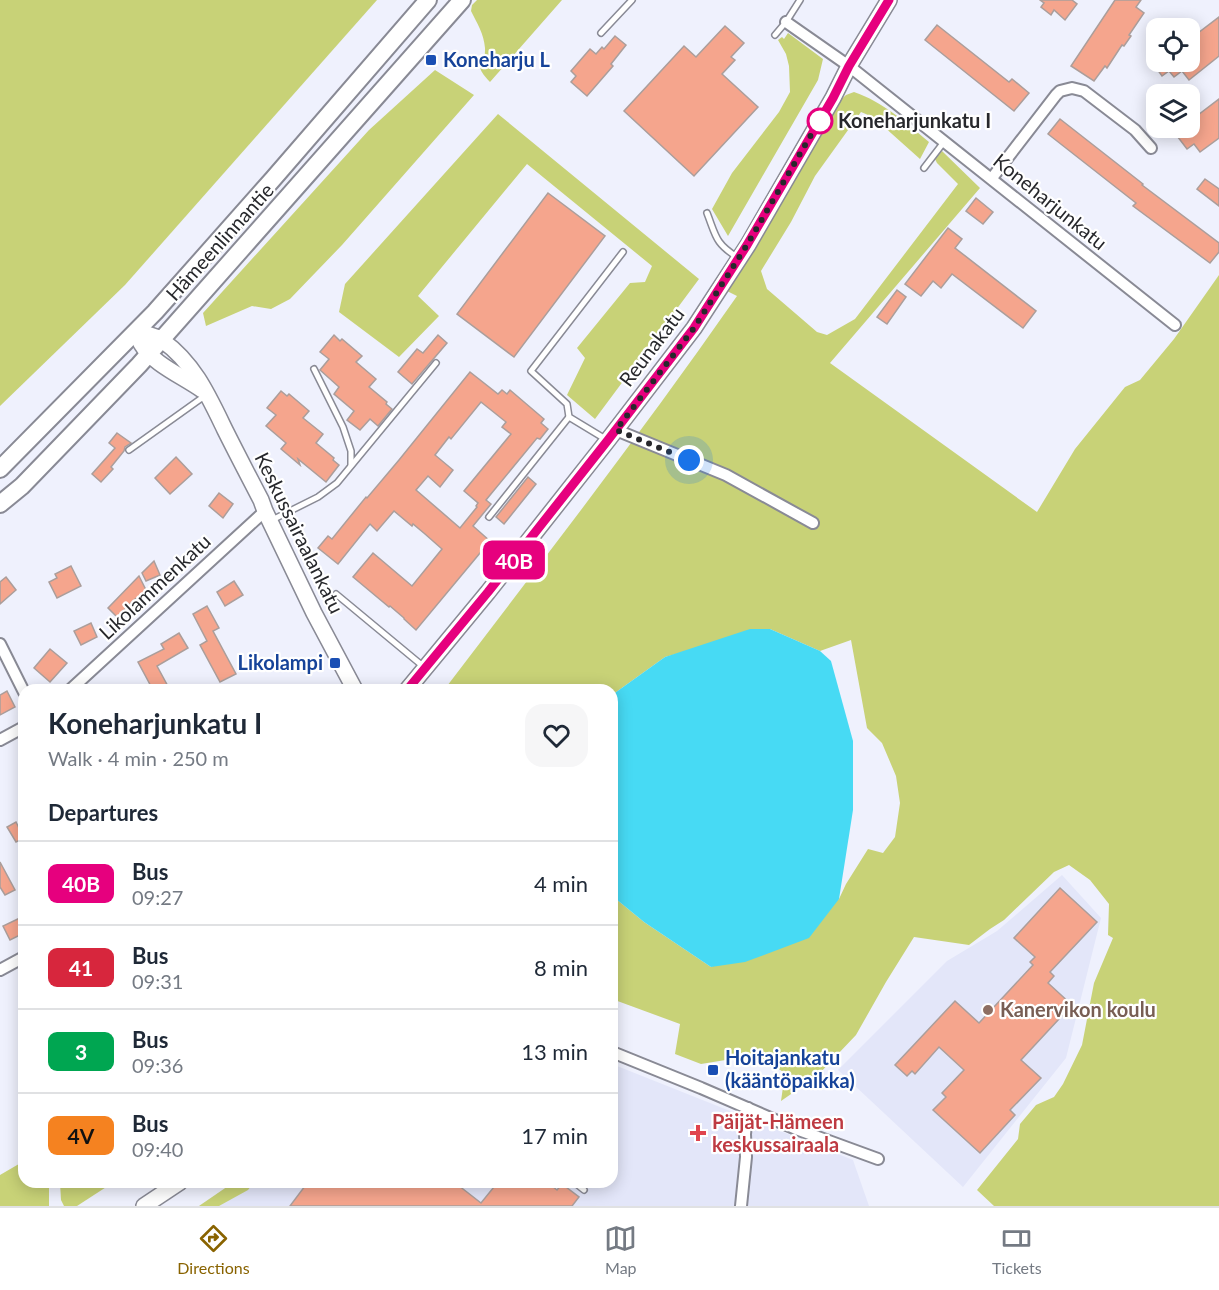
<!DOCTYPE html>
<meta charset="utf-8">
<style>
:root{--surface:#fff;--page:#f6f6f7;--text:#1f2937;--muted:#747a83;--line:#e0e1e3;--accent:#896300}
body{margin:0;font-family:Lato,sans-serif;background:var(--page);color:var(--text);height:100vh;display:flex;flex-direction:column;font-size:22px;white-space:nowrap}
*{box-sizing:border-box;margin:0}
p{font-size:20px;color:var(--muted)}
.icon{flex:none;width:33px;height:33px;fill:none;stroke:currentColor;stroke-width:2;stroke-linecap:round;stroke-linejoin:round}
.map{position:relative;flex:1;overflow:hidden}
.details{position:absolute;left:18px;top:684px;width:600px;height:504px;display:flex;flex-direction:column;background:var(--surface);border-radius:18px;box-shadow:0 3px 15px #0003}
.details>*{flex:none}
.badge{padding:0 12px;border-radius:9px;font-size:21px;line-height:39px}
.tools{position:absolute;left:1146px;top:18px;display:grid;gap:12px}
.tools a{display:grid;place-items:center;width:54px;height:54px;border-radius:12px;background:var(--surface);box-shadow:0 3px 15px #0003;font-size:30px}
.you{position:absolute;width:30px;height:30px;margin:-15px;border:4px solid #fff;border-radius:50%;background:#1a73e8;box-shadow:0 0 0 9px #1a73e833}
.map>.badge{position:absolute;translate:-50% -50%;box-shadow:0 0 0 3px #fff}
h2{padding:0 30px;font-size:22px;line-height:54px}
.round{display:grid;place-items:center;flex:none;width:63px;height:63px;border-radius:18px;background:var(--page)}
.overview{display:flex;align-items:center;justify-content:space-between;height:102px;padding:0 30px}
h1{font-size:28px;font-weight:700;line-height:45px}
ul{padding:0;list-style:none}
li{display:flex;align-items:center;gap:18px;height:84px;padding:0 30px;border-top:2px solid var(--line)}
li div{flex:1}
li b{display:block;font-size:22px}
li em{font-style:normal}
li .badge{min-width:66px;font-weight:700;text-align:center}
.menu{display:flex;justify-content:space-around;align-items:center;height:84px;border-top:2px solid var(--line);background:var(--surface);font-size:16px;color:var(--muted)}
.menu a{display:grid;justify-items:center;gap:3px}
.menu .selected{color:var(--accent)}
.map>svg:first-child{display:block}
.built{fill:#e3e6f9}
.green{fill:#c8d277}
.water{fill:#47daf4}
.building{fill:#f5a58d;stroke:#ab9e9b;stroke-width:1.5;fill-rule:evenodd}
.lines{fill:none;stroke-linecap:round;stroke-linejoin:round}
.lane-casing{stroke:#898a95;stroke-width:8}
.street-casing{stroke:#898a95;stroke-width:14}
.secondary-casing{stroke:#898a95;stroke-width:18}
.primary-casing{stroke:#898a95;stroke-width:20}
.lane{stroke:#fff;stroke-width:5}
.street{stroke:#fff;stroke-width:10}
.secondary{stroke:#fff;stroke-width:15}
.primary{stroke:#fff;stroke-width:16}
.line-casing{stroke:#fff;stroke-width:14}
.line{stroke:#e6007e;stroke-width:9}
.walk{stroke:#27282c;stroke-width:6;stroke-dasharray:0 10.8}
.transit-dot{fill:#1a4fb4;stroke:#fff;stroke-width:2}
.stop-dot{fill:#fff;stroke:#e6007e;stroke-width:3}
.education-dot{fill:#8d6e63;stroke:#fff;stroke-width:2}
.health-dot{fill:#e0444e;stroke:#fff;stroke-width:2}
.labels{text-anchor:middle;stroke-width:4.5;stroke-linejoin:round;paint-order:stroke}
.transit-label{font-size:20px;font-weight:bold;fill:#164399;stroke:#fff;text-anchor:start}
.stop-label{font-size:20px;font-weight:bold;fill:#27282c;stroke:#fff;text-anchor:start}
.street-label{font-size:20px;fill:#27282c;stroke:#fff}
.education-label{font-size:20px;font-weight:bold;fill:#785e54;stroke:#fff;text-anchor:start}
.health-label{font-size:20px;font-weight:bold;fill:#be3a42;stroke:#fff;text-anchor:start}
</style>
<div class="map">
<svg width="1219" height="1206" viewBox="0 0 1219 1206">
<rect width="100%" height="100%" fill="#eff1fd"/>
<g class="built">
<polygon points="1062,875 1101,918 1066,1058 963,1187 838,1070 947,961 997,931"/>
<polygon points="612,1064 853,1160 869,1206 199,1206 234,1182 612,1182"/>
</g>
<g class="green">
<polygon points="0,0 377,0 125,285 0,406"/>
<path d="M477 0H562L490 82C471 62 486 68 485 48 484 34 477 23 471 11L472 5Z"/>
<polygon points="788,33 823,59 818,80 728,236 712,209 732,173 779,112 790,92 789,66 786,54 778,40 782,37 784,39"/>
<polygon points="435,70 474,95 342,245 290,299 271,309 252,306 206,326 203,313 369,130"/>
<path d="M854 92C883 102 905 122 929 142L920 159 873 117 861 112 815 176 791 222 761 271 767 289 817 332 827 335 855 319 958 184 937 163 935 159 942 151 980 188 830 363 1037 512 1075 449 1125 387 1140 380 1174 339 1219 275V1206H994L977 1190 1018 1139 1020 1124 1036 1105 1054 1097 1063 1084 1082 1045 1094 983 1113 938 1108 935 1109 904 1090 880 1069 865 1054 872 1004 920 990 929 969 945 914 937 886 982 856 1035 817 1076 781 1101 785 1073 756 1055 701 1064 675 1054 680 1024 612 999V894L616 899 644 922 711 967 839 899 846 884 868 849 883 853 895 837 900 803 896 776 882 743 867 728 851 640 820 651 770 629 665 657 612 695V690H444C543 560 643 431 737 296L725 290 837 103 846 95Z"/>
<polygon points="498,114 699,279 595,419 567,395 585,358 577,348 630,283 645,282 652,266 527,164 418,296 439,316 399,357 339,312 345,284"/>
<polygon points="24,1161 24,1182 49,1182 49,1206 0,1206 0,1175"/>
<polygon points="60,1182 114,1182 77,1206 64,1206 61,1200"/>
<polygon points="234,1182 254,1182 248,1190 219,1206 199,1206"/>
</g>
<polygon class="water" points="750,629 770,629 820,651 831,661 853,741 853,810 839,899 809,938 745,962 711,967 644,922 616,899 612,894 612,695 665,657"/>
<g class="building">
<polygon points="1040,0 1072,0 1077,4 1065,20 1054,10 1051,15 1041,7 1044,3"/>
<polygon points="1115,0 1141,0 1136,7 1144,13 1129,35 1131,36 1124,46 1122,45 1107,68 1105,66 1094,81 1071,66"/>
<polygon points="1219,17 1219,56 1189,80 1182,71 1174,77 1169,71 1162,76 1152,62 1190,62 1190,39"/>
<polygon points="937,25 1009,82 1012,79 1029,93 1014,111 925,40"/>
<polygon points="725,26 744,43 731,57 735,60 722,74 758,107 694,176 624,111 684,46 696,57"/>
<polygon points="615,36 626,45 611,64 613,66 587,96 571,82 576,76 571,71 590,49 596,54 602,47 604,49"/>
<polygon points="1219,99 1219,138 1200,152 1194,144 1187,149 1174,132 1181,128 1190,128 1190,121"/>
<polygon points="1060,119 1143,184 1142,185 1219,243 1219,252 1210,263 1133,206 1136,203 1048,134"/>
<polygon points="1205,179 1219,189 1219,206 1197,189"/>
<polygon points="548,193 605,236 514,357 457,314"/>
<polygon points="976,198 993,212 983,224 966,211"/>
<polygon points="948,228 962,239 955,248 1036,311 1023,328 952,274 941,288 933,281 921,296 905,284"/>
<polygon points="897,290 906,297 887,324 877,317"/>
<polygon points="334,335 340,341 342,339 362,356 356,362 376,379 369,387 387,402 386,404 392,409 378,426 370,419 360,430 347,420 354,411 334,394 339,387 320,370 329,359 320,352"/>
<polygon points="438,335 447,343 412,384 398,372 417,349 423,353"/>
<path d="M470 372 498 394 502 390 507 394 510 390 544 419 541 423 548 429 540 439 537 438 486 500 491 504 473 526 490 541 416 630 404 619V618L390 606 389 607 353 577 373 553 412 586 442 549 425 534 413 524 412 526 394 511 377 531 370 524 338 564 318 548 328 536 332 539 366 497 367 498 399 460ZM481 402 506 422 502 427 511 434 464 491 478 503 476 506 477 507 460 528 416 490 428 476 440 487 453 470 435 455 449 437 451 439Z"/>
<polygon points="281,391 287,396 289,394 309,411 303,418 323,434 316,443 334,458 333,460 339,465 326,482 298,459 300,465 281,449 286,443 266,426 276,415 267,408"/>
<polygon points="117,433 131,443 125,447 124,451 111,467 113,469 101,482 92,474 115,448 109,443"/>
<polygon points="176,457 192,474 170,494 155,478"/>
<polygon points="528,477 536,484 504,524 496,517"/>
<polygon points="219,493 233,504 223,518 209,506"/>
<polygon points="154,561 160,575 146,581 142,573"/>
<polygon points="71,566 81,586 57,598 49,582 57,578 55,574"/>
<polygon points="139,576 147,592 135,599 117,617 108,608"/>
<polygon points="6,577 16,590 0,604 0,582"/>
<polygon points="234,581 243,595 225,606 217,592"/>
<polygon points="207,606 219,628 213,631 236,674 220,682 200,645 207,641 193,614"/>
<polygon points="91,623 97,637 81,645 74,631"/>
<polygon points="179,633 188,648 157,666 170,690 153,690 138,662 164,649 161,644"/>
<polygon points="50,649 67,663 50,682 34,668"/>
<polygon points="7,691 15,707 0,715 0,695"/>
<polygon points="16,822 24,838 16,842 7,827"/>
<polygon points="0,862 15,890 5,895 0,887"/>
<polygon points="1060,888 1097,922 1050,972 1054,976 1048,983 1072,1005 1021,1060 1041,1078 1010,1110 1015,1115 980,1153 933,1110 946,1097 942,1093 964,1070 939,1047 915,1074 912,1071 907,1076 895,1065 955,1001 979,1023 1033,965 1030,962 1035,957 1014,938"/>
<polygon points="24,916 24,933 10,940 3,926"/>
<polygon points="308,1182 454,1182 481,1203 498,1182 547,1182 557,1190 562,1184 579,1197 572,1206 290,1206"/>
</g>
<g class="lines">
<defs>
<g id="lane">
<polyline points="601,33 632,0"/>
<polyline points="775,35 786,22 800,0"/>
<polyline points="924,168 944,142"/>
<path d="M707 213C716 236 715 243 737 257"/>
<polyline points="314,369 343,427 351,451 351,465"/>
<polyline points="607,440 569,417 567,404 531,371 623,252"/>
<polyline points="129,450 206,395"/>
<polyline points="489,517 569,417"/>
<polyline points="272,520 318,497 337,483 436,363"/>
<polyline points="336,594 424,667"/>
<polyline points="574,1182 584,1190"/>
</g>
<g id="street">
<polyline points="786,22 849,66 1175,325"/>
<polyline points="992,178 1056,95 1060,91 1072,88 1084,91 1135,130 1151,148"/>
<polyline points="616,430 726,475 813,523"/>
<polyline points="0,644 24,692"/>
<polyline points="70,690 265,511"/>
<polyline points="0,740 24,727"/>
<polyline points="0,970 24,957"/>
<polyline points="612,1052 701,1088 796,1129 878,1159"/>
<polyline points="741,1206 746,1157 745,1134 748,1108"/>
</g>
<g id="secondary">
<path d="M137 332C146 334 155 335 163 341 194 363 209 397 225 430 237 454 249 477 261 500L265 511 314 613 355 690"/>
<path d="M137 332C138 336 139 341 142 345 153 364 184 377 202 390"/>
<polyline points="407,690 488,592 608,440 694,328 748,245 833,98 849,66 889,0"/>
<polyline points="144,1206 180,1182"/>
</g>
<g id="primary">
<polyline points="0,469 155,312 273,179 428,0"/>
<polyline points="0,504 22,486 139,365 462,0"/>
</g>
</defs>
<use href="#lane" class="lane-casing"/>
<use href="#street" class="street-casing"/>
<use href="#secondary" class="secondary-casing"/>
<use href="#primary" class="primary-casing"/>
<use href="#lane" class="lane"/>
<use href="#street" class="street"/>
<use href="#secondary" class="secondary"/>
<use href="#primary" class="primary"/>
</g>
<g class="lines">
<defs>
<polyline id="line" points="407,690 488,592 608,440 694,328 747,245 833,98 849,66 889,0"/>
</defs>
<use href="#line" class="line-casing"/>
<use href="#line" class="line"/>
<polyline class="walk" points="689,460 616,430 694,328 747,245 822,116 820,121"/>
</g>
<g class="transit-dot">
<rect x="425" y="54" width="12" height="12" rx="3"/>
<rect x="329" y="657" width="12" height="12" rx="3"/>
<rect x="707" y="1064" width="12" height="12" rx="3"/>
</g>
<circle class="stop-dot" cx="820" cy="121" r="12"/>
<circle class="education-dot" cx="988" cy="1010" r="6"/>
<path class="health-dot" d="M695 1124h6v6h6v6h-6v6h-6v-6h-6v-6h6z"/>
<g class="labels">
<g class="transit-label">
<text x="443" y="67">Koneharju L</text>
<text x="323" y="670" text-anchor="end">Likolampi</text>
<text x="725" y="1065">Hoitajankatu<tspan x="725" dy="23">(kääntöpaikka)</tspan></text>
</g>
<g class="stop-label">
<text x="838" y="128">Koneharjunkatu I</text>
</g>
<g class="street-label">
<text transform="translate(1050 202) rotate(39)" y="7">Koneharjunkatu</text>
<text transform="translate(220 242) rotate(-48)" y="7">Hämeenlinnantie</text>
<text transform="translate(652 347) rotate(-53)" y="7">Reunakatu</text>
<text transform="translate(299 533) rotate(64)" y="7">Keskussairaalankatu</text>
<text transform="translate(155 587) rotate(-43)" y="7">Likolammenkatu</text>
</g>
<g class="education-label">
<text x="1000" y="1017">Kanervikon koulu</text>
</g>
<g class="health-label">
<text x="712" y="1129">Päijät-Hämeen<tspan x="712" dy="23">keskussairaala</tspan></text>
</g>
</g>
</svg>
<div class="tools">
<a><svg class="icon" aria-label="locate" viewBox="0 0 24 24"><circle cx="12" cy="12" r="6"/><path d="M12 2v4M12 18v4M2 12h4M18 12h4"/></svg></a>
<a><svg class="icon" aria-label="layers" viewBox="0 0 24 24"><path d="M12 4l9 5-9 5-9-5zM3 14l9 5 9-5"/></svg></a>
</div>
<div class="you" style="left:689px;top:460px"></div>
<b class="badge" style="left:514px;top:560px;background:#e6007e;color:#fff">40B</b>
<section class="details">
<div class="overview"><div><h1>Koneharjunkatu I</h1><p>Walk · 4 min · 250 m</p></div><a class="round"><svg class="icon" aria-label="heart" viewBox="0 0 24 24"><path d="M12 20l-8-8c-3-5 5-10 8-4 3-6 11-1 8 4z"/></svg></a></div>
<h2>Departures</h2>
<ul>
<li><span class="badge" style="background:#e6007e;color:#fff">40B</span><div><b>Bus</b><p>09:27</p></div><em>4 min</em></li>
<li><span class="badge" style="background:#d7263d;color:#fff">41</span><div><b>Bus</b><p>09:31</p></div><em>8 min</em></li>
<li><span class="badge" style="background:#00a651;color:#fff">3</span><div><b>Bus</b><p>09:36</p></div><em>13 min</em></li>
<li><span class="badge" style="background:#f58220;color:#111">4V</span><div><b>Bus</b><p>09:40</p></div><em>17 min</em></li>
</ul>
</section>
</div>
<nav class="menu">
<a class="selected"><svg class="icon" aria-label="directions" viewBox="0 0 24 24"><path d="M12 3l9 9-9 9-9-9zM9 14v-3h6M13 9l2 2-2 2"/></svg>Directions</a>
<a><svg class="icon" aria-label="map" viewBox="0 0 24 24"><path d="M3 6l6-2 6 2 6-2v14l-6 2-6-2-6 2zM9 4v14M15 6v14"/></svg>Map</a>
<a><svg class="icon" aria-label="tickets" viewBox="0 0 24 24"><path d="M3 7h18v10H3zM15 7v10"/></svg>Tickets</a>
</nav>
